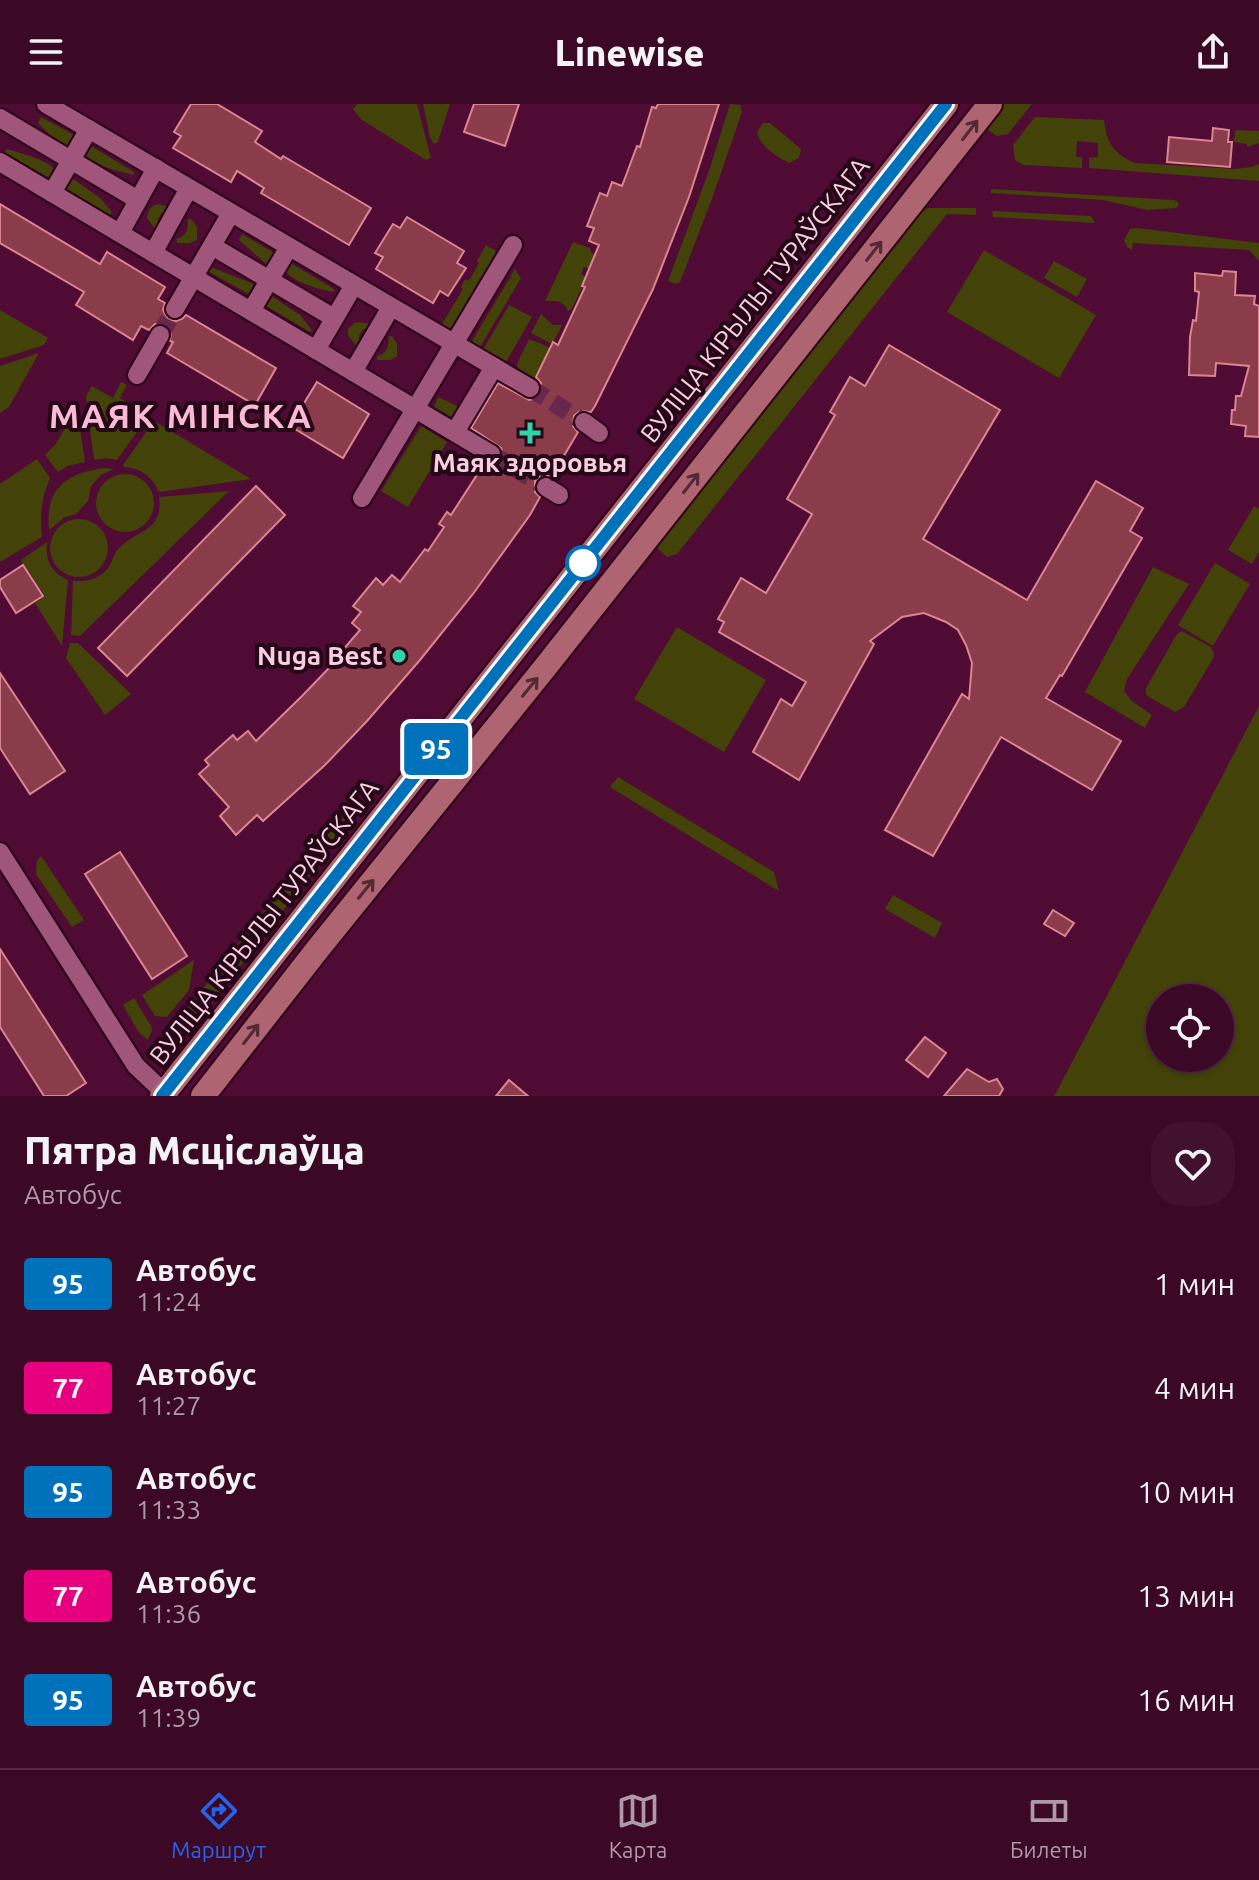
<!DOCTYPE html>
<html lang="ru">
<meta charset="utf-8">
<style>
:root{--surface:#3b0826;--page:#42112e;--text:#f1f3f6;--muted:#ac9aa7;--line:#542943;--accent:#2563eb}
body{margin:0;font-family:Ubuntu,sans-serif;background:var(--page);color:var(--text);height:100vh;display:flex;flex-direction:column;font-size:30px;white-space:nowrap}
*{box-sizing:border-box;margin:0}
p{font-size:26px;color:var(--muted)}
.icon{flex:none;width:44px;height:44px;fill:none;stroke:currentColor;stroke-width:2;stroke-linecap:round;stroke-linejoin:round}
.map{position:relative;height:992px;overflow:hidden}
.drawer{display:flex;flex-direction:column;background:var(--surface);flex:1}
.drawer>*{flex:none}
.badge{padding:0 16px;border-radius:6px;font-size:28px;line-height:52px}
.buttons{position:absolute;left:1146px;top:880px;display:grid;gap:16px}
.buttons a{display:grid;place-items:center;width:88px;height:88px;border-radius:50%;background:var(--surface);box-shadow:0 2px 6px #0004,0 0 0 2px var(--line);font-size:40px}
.map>.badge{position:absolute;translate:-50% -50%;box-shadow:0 0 0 4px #fff}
.round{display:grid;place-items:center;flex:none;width:84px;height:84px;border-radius:32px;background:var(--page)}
.head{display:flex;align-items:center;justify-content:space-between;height:136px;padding:0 24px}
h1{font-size:38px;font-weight:800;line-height:60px}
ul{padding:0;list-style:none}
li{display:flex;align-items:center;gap:24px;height:104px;padding:0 24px}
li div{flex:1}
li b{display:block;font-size:30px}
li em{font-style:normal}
li .badge{min-width:88px;font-weight:700;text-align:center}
header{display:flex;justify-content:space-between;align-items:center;height:104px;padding:0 24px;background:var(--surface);font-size:36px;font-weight:800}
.tab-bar{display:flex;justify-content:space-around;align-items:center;height:112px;border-top:2px solid var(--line);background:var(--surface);font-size:22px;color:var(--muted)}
.tab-bar a{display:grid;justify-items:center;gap:4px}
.tab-bar .on{color:var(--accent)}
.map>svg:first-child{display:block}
.green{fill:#424209;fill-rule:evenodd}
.building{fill:#8a3c4b;stroke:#db8592;stroke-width:2}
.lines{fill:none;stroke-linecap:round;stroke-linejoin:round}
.street-tunnel{stroke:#68284d;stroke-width:18;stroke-dasharray:18 9;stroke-linecap:butt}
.street-casing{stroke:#2d0019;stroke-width:22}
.secondary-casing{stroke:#2d0019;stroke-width:28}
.street{stroke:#9f567a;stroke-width:18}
.secondary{stroke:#ae6571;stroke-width:24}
.oneway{stroke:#552936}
.line-casing{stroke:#fff;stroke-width:18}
.line{stroke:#0072bc;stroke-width:12}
.poi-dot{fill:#2fd4aa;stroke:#250817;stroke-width:3}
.stop-dot{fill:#fff;stroke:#0072bc;stroke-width:4}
.labels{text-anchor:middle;stroke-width:8;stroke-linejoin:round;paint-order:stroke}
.street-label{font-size:26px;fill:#f8cee0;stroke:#250817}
.poi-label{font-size:26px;font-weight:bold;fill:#f8cee0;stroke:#250817}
.district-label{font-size:34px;font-weight:bold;letter-spacing:2px;fill:#fbb9d6;stroke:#250817}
</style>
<header><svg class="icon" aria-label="menu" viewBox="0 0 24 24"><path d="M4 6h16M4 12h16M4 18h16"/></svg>Linewise<svg class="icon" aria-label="share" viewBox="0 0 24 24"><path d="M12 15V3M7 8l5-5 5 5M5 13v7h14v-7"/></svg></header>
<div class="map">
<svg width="1259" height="992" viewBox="0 0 1259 992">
<rect width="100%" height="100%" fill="#4f0b33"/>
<g class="green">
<polygon points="357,0 417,0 431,54 426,56 362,16 353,5"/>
<polygon points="423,0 450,0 438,38 434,40 430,34"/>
<polygon points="730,0 740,1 742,8 713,92 680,178 676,180 668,177 709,67"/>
<polygon points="1004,0 1032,0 1008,30 997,32 985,24"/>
<path d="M41 13 76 32 72 43C59 42 47 28 38 19Z"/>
<path d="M1035 13 1104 16C1107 40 1113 49 1135 59L1235 65 1251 63 1259 60V77L1089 64V54L1098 53V39L1077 37 1076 52 1082 54V64L1023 61 1015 56 1013 41Z"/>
<path d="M763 19H770L801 45 799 54 790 59C777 54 759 41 757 28Z"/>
<polygon points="1235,26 1259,27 1259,39 1247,43 1247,40 1234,38"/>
<path d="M88 40 134 68V71C117 67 95 62 83 49Z"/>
<path d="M7 45C23 50 43 54 56 66L53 76 5 49V47Z"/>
<polygon points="69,74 73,75 100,94 112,108 110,111 62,83"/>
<polygon points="991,85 1174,96 1179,99 1177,104 1147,106 1103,96 991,89"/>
<path d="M159 100 170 103V106C160 107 156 115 159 124L156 126 147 114C148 106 150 102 159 100Z"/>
<polygon points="928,104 976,104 976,111 947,110 677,450 667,453 656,443 920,109"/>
<polygon points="992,107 1091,112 1095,119 993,113"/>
<path d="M188 115H191L197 123V136L190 139H177L176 135C189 131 187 125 188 115Z"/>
<polygon points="1137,124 1259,139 1259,157 1249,146 1133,139 1132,146 1127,143 1124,136 1130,125"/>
<polygon points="242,130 276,150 273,160 266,160 239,136"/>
<path d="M573 138 590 144 591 149 597 151 590 165 584 163 581 170 587 174 571 206 568 207C564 197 556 196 545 197Z"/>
<polygon points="486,141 495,146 498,161 451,229 443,224 442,220 463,185 461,183 465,175 469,177 479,159 477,157"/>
<polygon points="984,146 1096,211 1059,274 947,208"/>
<polygon points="1054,157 1087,175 1077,193 1044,174"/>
<path d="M289 158 334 185V188C318 185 295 179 284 166Z"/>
<polygon points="208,162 254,180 257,183 254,193 206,166"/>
<polygon points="515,165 521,174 479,245 473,242 472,237 509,175 512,174 510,172"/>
<polygon points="270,191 300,211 312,226 310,228 263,200"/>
<polygon points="509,201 532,213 506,258 483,246"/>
<polygon points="0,206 48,234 44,241 0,255"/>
<polygon points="541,210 553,221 562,221 554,237 550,239 531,229"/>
<path d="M359 218 370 220V223C360 224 358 232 359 241L357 243 348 231V225L354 219Z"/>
<path d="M389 232H392L397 240V253L390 256H377V252C389 249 388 241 389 232Z"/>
<polygon points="529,235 549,243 552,252 539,275 535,276 519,268 517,260"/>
<polygon points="39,249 9,303 0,309 0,262"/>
<polygon points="121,278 127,281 120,294 149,311 117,356 106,354 94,356 86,292 92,282 113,294"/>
<polygon points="438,293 459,303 466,310 462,319 434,303"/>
<polygon points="77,304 85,358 67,362 58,368 45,351 55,341"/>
<path d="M154 317 251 375 159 388C152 373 142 364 124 363L123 361Z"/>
<polygon points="421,322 447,338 408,403 381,387"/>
<path d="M37 355 50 374C41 396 40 409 42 433L0 458V380Z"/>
<path d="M103 364 114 365 101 371 91 382 88 397 76 410 65 413 49 426C45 385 65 370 103 364Z"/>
<circle cx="125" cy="399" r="29"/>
<path d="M229 387 80 532 71 531 73 477C88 478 104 474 111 459 114 453 114 449 120 443 138 426 164 426 159 393Z"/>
<polygon points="1254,402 1259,405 1259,448 1252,460 1228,446"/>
<circle cx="79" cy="444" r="29"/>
<path d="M47 438C45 457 51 468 68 476L62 542 35 499 45 492 21 456Z"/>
<polygon points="1215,459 1250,480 1213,542 1178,521"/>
<polygon points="1153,463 1189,480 1127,575 1124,587 1132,597 1152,611 1145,624 1085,588"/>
<polygon points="677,523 766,576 724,648 634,595"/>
<polygon points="1182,527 1211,543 1213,547 1214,553 1184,603 1175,608 1149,593 1146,590 1146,584 1177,530"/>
<polygon points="70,539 78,539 131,590 105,611 66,554"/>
<path d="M1259 602V992H1054L1058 985ZM1160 894H1220V954H1160Z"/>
<polygon points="618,673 774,768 779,787 610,683"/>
<polygon points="341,714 349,715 356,719 350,726 345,726 185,934 178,924 179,915 334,717"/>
<polygon points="41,752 84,816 72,823 36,770 37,757"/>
<polygon points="893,791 942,819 935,834 885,805"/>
<polygon points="194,856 189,886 167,913 155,912 142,891"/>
<polygon points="134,894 151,922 152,926 148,936 139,929 123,901"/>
</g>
<g class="building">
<polygon points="191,0 217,0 262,27 255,38 281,55 283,52 371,104 349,141 261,89 264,84 237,67 231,78 173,44 181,32 174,28"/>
<polygon points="474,0 519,0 505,42 464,28"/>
<polygon points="658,0 719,0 689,93 653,185 595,302 591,308 580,307 574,312 573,322 578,328 552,372 541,372 535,377 535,388 540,393 530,411 473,490 420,556 367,617 325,661 263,717 257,711 236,731 220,712 229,703 199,670 209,661 205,656 233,631 237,636 248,627 256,637 302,592 330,563 329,562 360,526 352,519 361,508 353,502 376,474 383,481 392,471 400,478 425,445 428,447 444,423 439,420 447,408 451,411 484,360 492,362 501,357 503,351 501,344 471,324 498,279 529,296 537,294 541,289 541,279 536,273 553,238 558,241 585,183 582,182 599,141 589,137 594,124 587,122 600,89 607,92 612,78 622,82 637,42 640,43 652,3 656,4"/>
<polygon points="1213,24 1229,26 1228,38 1232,38 1230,63 1167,58 1169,33 1212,37"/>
<polygon points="0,100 100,160 107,148 165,183 158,195 165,199 163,206 168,215 176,217 182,215 186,211 276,264 255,301 167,249 173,238 170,237 171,226 165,220 155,220 149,226 141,222 133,236 76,201 84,188 0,139"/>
<polygon points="407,113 464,147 457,159 466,164 448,192 440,187 433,199 376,165 383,153 375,149 393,120 400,124"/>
<polygon points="1223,167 1236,168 1235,191 1255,192 1254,200 1259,202 1259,333 1245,332 1246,322 1231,320 1232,306 1235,306 1236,292 1241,292 1249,262 1216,259 1215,272 1189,271 1190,233 1193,216 1196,217 1199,188 1195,187 1195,169 1222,172"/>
<polygon points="889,241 1000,306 923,435 1027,496 1096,377 1143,404 1130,427 1142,434 1062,572 1060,571 1046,594 1121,637 1092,686 1001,633 933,752 885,726 962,590 969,595 972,559 966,541 958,526 946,518 924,509 902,513 870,537 874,540 799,676 753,648 781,595 792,602 806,578 719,528 724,518 718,515 741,474 766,489 812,410 787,395 835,311 830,308 850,273 865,282"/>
<polygon points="317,278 369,310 343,354 290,322"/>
<polygon points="256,382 285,411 127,572 98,544"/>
<polygon points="23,461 43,492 16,509 0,483 0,476"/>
<polygon points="0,569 65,667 30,690 0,644"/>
<polygon points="120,748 187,852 152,875 85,770"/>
<polygon points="1053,806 1074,819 1065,832 1044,820"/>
<polygon points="0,845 86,979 66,992 44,992 0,923"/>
<polygon points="925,933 946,949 928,973 906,956"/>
<polygon points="967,965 989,978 997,975 1003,985 999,992 944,992"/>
<polygon points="509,976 528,992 496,992"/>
</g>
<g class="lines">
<g class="street-tunnel">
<polyline points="160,231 175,205"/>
<polyline points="530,284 584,318"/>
<polyline points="491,350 546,383"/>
</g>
<defs>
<g id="street">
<polyline points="46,0 530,284"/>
<polyline points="0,14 138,96"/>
<polyline points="0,58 491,350"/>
<polyline points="52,89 89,25"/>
<polyline points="120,129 156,64"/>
<polyline points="212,142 334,214"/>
<polyline points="153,149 189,84"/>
<polyline points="175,205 231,109"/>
<polyline points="251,207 289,143"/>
<polyline points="316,246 354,181"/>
<polyline points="353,268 391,203"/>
<polyline points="137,271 160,231"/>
<polyline points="584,318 599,329"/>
<polyline points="455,328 494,263"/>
<polyline points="546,383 559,391"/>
<polyline points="362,394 513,141"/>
<polyline points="0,748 136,962 168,992"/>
</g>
<g id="secondary">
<polyline points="162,992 946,0"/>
<polyline points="203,992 317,846 547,561 990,0"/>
</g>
</defs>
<use href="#street" class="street-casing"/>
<use href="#secondary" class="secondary-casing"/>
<use href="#street" class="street"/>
<use href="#secondary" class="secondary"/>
</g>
<defs><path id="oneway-shaft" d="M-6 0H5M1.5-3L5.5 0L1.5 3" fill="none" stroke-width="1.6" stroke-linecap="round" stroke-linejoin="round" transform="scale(2)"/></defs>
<g class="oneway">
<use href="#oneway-shaft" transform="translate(970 26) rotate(-52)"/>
<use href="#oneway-shaft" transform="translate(874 147) rotate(-52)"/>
<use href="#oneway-shaft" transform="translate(691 379) rotate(-52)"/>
<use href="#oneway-shaft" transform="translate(530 583) rotate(-51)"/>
<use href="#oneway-shaft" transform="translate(366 785) rotate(-51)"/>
<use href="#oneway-shaft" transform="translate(251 930) rotate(-52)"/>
</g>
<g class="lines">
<defs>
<polyline id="line" points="162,992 946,0"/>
</defs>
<use href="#line" class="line-casing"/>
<use href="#line" class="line"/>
</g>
<g class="poi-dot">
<path d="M526 317h8v8h8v8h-8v8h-8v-8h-8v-8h8z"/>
<circle cx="399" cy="552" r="8"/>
</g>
<circle class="stop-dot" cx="583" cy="459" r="16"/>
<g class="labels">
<g class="street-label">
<text transform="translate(755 196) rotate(-52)" y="9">ВУЛІЦА КІРЫЛЫ ТУРАЎСКАГА</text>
<text transform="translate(264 818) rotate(-52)" y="9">ВУЛІЦА КІРЫЛЫ ТУРАЎСКАГА</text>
</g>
<g class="poi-label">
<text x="530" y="368">Маяк здоровья</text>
<text x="383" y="561" text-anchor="end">Nuga Best</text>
</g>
<g class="district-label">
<text x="181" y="324">МАЯК МІНСКА</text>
</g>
</g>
</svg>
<div class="buttons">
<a><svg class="icon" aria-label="locate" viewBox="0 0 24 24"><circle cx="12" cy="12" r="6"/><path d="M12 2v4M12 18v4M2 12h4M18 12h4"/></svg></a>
</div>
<b class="badge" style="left:436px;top:645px;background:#0072bc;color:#fff">95</b>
</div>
<section class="drawer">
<div class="head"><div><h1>Пятра Мсціслаўца</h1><p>Автобус</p></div><a class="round"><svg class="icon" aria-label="heart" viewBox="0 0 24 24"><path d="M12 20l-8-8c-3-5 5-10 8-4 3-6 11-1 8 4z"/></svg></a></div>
<ul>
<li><span class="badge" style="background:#0072bc;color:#fff">95</span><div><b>Автобус</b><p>11:24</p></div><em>1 мин</em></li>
<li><span class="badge" style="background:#e6007e;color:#fff">77</span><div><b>Автобус</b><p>11:27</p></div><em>4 мин</em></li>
<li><span class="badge" style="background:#0072bc;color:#fff">95</span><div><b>Автобус</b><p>11:33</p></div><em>10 мин</em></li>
<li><span class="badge" style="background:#e6007e;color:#fff">77</span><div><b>Автобус</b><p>11:36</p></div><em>13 мин</em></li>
<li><span class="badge" style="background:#0072bc;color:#fff">95</span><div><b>Автобус</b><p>11:39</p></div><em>16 мин</em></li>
</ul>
</section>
<nav class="tab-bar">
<a class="on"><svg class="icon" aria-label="directions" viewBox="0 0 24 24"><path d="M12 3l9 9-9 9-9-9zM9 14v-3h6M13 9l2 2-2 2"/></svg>Маршрут</a>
<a><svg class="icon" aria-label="map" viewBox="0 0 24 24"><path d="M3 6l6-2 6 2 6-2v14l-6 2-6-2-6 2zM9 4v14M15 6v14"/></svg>Карта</a>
<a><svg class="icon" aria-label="tickets" viewBox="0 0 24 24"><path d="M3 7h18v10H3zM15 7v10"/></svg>Билеты</a>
</nav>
